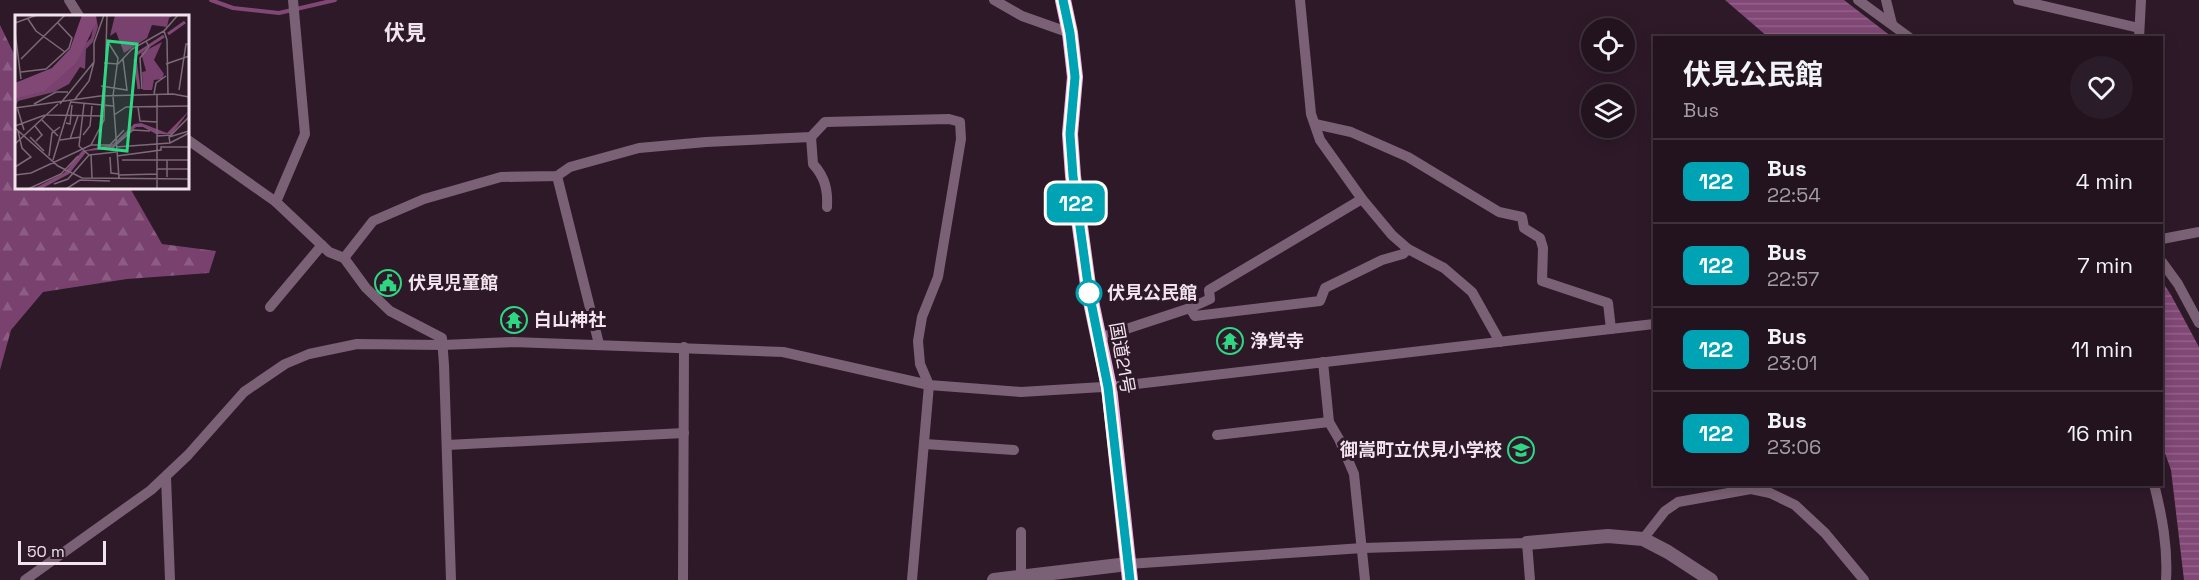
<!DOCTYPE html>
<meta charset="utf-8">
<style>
:root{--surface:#22131f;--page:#2a1c28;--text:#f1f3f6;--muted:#a29ea4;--line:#3f323d}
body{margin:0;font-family:"Space Grotesk","Noto Sans JP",sans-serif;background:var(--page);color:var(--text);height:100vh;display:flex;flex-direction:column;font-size:22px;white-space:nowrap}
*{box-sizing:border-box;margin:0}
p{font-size:20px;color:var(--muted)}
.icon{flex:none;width:33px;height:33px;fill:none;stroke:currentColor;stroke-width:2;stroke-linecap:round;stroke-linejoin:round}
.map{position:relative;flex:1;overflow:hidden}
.sheet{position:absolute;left:1653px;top:36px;width:510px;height:450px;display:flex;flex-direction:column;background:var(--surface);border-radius:0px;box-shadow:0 3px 15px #0003,0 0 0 2px var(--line)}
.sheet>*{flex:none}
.badge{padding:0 12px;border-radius:9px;font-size:21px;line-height:39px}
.fabs{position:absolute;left:1581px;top:18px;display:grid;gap:12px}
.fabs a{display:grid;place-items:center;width:54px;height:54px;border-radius:50%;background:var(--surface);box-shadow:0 3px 15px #0003,0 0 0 2px var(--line);font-size:30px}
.scale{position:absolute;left:18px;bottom:15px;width:88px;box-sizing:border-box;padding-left:6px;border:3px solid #f2e4ee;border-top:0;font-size:16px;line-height:21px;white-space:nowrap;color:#f2e4ee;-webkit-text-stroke:4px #2e1929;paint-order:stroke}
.map>.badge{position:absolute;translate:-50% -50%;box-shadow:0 0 0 3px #fff}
.round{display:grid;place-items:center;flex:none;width:63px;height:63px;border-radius:32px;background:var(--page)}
.summary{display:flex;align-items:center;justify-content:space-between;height:102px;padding:0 30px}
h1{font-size:28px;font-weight:700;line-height:45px}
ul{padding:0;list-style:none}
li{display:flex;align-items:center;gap:18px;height:84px;padding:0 30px;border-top:2px solid var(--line)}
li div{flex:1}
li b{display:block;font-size:22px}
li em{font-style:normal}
li .badge{min-width:66px;font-weight:700;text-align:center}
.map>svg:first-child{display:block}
.forest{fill:url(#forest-firs)}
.water{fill:url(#water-rules)}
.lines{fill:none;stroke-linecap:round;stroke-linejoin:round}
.stream{stroke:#814875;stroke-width:4}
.minor{stroke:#7b6175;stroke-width:10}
.tertiary{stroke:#7b6175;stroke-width:14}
.trunk{stroke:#eaaedb;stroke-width:16}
.line-casing{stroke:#fff;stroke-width:14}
.line{stroke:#00a3b4;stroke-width:9}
.stop-dot{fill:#fff;stroke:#00a3b4;stroke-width:3}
.labels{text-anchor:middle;stroke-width:6;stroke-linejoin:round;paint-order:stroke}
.poi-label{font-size:18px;font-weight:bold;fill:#f2e4ee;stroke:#2e1929;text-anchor:start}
.stop-label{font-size:18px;font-weight:bold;fill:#f2e4ee;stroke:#2e1929;text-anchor:start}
.street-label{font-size:18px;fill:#f2e4ee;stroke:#2e1929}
.quarter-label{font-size:21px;font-weight:bold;fill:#f2e4ee;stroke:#2e1929}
.inset-river{fill:none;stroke:#814875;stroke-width:3}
.inset-road{fill:none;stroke:#7c6a78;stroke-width:1.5}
.view{fill:#2ed883;fill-opacity:0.15;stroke:#2ed883;stroke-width:3}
.inset-edge{fill:none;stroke:#f2e4ee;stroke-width:3}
</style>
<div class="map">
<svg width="2199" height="580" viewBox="0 0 2199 580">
<defs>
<pattern id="forest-firs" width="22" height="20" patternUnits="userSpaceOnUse" patternTransform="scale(1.5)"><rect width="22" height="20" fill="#79416e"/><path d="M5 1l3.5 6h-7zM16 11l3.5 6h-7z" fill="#8c5c83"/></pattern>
<pattern id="water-rules" width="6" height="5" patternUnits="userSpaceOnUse" patternTransform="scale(1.5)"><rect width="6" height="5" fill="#814875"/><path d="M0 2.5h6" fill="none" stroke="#936289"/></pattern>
</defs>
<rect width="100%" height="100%" fill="#2e1929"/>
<polygon class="forest" points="0,25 16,58 16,188 130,188 162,244 216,251 209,273 127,279 43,292 11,330 0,370"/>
<g class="water">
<polygon points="1725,0 1844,0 1892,37 1768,37"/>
<polygon points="2162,281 2171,295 2199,347 2199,580 2184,580 2171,470 2162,445"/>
</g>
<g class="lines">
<polyline class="stream" points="211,0 233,8 279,13 335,0"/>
<g class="minor">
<polyline points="69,0 79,16"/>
<polyline points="994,0 1022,16 1070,33"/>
<polyline points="1300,0 1311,114 1320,140 1362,199 1392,235 1408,249 1444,268 1472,292 1500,342"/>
<polyline points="1858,0 1910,38"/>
<polyline points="1886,0 1892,24"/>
<polyline points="2018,0 2139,28"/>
<polyline points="2139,38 2141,0"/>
<polyline points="1315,124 1351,132 1408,157 1499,212 1522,217 1524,228 1540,238 1543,248 1542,281 1608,303 1611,329"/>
<path d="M811 137 813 164C825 177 828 190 827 207"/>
<polyline points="188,140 276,202 329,252 344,258 366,288 390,311 442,338 444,365 451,580"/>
<polyline points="557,176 599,344"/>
<polyline points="276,202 305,134 293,0"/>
<polyline points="2162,239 2199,232"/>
<polyline points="344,258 373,221 424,199 501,177 557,176 570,167 639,148 706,142 811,137 825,122 949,119 960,122 961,139 938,277 922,317 918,341 920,364 929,385 912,580"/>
<polyline points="2162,262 2178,284 2199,323"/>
<polyline points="270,307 322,245"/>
<polyline points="1190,308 1195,316 1320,301 1325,288 1382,260 1403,254 1408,249"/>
<polyline points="1099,338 1190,308 1210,299 1209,290 1362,199"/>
<polyline points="1323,362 1329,422 1339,439 1354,474 1365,580"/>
<polyline points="1217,435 1329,422"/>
<polyline points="925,444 1014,450"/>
<polyline points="447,445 684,433"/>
<polyline points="166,477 170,580"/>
<path d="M2154 484C2162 516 2168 547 2166 580"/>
<polyline points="1643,539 1665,511 1678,502 1751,489 1770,493 1795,505 1825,533 1864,580"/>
<polyline points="1128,564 1363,548 1527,543 1530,580"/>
<polyline points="1021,577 1021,532"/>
<polyline points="25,580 151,490 188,455 244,392 285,364 309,354 357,344 443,345 513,342 783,352 929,385 1021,392 1119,386 1654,324"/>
<polyline points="683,580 684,347"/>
</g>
<g class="tertiary">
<polyline points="1527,543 1608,536 1643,539 1668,552 1711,580"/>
<polyline points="994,580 1128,564"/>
</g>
<polyline class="trunk" points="1063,0 1070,33 1075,77 1070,134 1073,176 1089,292 1109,387 1130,580"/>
</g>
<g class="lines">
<defs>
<polyline id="line" points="1063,0 1070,33 1075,77 1070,134 1073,176 1089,292 1108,387 1130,580"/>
</defs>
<use href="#line" class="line-casing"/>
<use href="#line" class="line"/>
</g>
<defs>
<symbol id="civic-ring" viewBox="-11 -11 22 22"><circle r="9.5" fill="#2e1929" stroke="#2ed883" stroke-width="1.5"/><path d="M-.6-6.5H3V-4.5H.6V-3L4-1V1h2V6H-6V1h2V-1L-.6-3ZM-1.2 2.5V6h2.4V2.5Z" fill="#2ed883"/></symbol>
<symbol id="temple-ring" viewBox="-11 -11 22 22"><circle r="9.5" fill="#2e1929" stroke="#2ed883" stroke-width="1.5"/><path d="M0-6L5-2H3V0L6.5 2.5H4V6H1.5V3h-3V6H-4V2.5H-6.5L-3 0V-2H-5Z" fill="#2ed883"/></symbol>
<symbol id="school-ring" viewBox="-11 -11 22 22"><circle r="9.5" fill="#2e1929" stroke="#2ed883" stroke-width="1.5"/><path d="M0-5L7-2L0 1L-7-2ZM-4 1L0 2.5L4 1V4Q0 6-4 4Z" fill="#2ed883"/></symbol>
</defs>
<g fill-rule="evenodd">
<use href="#civic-ring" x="373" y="268" width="30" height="30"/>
<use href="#temple-ring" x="499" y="305" width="30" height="30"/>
<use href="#temple-ring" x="1215" y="326" width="30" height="30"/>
<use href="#school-ring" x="1506" y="435" width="30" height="30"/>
</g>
<circle class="stop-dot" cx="1089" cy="293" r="12"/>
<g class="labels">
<g class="poi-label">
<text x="408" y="289">伏見児童館</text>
<text x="534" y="326">白山神社</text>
<text x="1250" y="347">浄覚寺</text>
<text x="1502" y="456" text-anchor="end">御嵩町立伏見小学校</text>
</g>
<g class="stop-label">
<text x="1107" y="299">伏見公民館</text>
</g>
<g class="street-label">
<text transform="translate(1122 358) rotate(80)" y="6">国道21号</text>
</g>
<g class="quarter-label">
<text x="405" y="40">伏見</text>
</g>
</g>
<g transform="translate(15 15)">
<rect width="174" height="174" fill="#2e1929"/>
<path d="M81 0 83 12 78 27 71 34 70 54 65 52 54 69 39 77 3 86 0 92V84L29 75 61 49 67 32 76 23ZM100 0H159L154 3 152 12 137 10 132 23 109 38 101 17 95 21ZM147 27 139 45 149 59 147 64 139 65 137 75H128L127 57 131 56 126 38Z" fill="#79416e"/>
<path d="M67 0H81V8L61 49 29 76 0 84V68L37 53 55 34ZM174 96 157 119H141L128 112H121L95 134 72 136 54 159 26 174H18L49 158 67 136 98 129 119 109 126 108 152 118Z" fill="#814875"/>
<path class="inset-river" d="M153 19 170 7M120 40 149 21M120 44 124 74"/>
<path class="inset-road" d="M13 4 21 16 50 37M0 8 22 0M0 17 6 64M91 24 103 43 98 81 104 163M6 44 50 0M89 48 103 49 117 34 149 16M151 49 174 41M6 57 31 54 54 33 57 23 42 7M86 71 112 75 108 44M127 74 125 43 134 32 131 26M164 75 171 29H174M139 79 141 68 151 61M142 79V174M153 79 152 25 149 16 163 0M60 84 74 66 79 47M56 87 98 91M19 89 41 77H53M45 89 79 47V28L89 0M69 89 64 131 74 140 101 137M2 92 9 115M123 92 125 106 142 107M0 93 85 81 158 79 174 82M32 100 89 101M99 100 111 92 174 91M27 105 43 121M51 108 55 109 57 90M0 111 30 100M20 111 27 120 21 126M0 113 43 151 67 163 174 164M68 120 75 111 77 91M142 121 156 120 174 102M15 122 29 136M55 124 63 101M45 125 66 122M155 128 154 122 174 116M0 129 43 89M76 130 89 105 92 0M101 132 155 128 174 118M95 135 118 115 135 116M76 139 77 163M34 141 37 118 45 112M102 141 146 135V132H174M95 142 96 158 104 159M38 145 56 86M107 145H152M0 152 16 142 7 133 3 116M142 154H174M0 160 16 158 76 130H95L109 115M104 160 142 159M152 162V145H174M39 169 53 164 74 140M13 174 46 159 63 141M51 174 65 165 95 166M126 174H158"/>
<path class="view" d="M93 26 122 29 112 136 84 133Z"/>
<rect width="174" height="174" class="inset-edge"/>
</g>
</svg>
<div class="fabs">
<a><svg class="icon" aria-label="locate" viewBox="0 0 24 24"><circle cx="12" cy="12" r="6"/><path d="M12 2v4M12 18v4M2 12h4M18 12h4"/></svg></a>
<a><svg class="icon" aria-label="layers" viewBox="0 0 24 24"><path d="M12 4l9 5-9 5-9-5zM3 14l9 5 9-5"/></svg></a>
</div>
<div class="scale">50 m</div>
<b class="badge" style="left:1076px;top:203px;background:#00a3b4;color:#fff">122</b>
<section class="sheet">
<div class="summary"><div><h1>伏見公民館</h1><p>Bus</p></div><a class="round"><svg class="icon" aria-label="heart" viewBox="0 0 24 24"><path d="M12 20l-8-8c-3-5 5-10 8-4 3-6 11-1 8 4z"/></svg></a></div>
<ul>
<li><span class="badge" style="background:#00a3b4;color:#fff">122</span><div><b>Bus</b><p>22:54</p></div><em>4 min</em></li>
<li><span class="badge" style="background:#00a3b4;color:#fff">122</span><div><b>Bus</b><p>22:57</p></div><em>7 min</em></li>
<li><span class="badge" style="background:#00a3b4;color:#fff">122</span><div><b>Bus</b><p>23:01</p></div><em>11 min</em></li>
<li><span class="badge" style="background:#00a3b4;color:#fff">122</span><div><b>Bus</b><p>23:06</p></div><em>16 min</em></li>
</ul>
</section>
</div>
